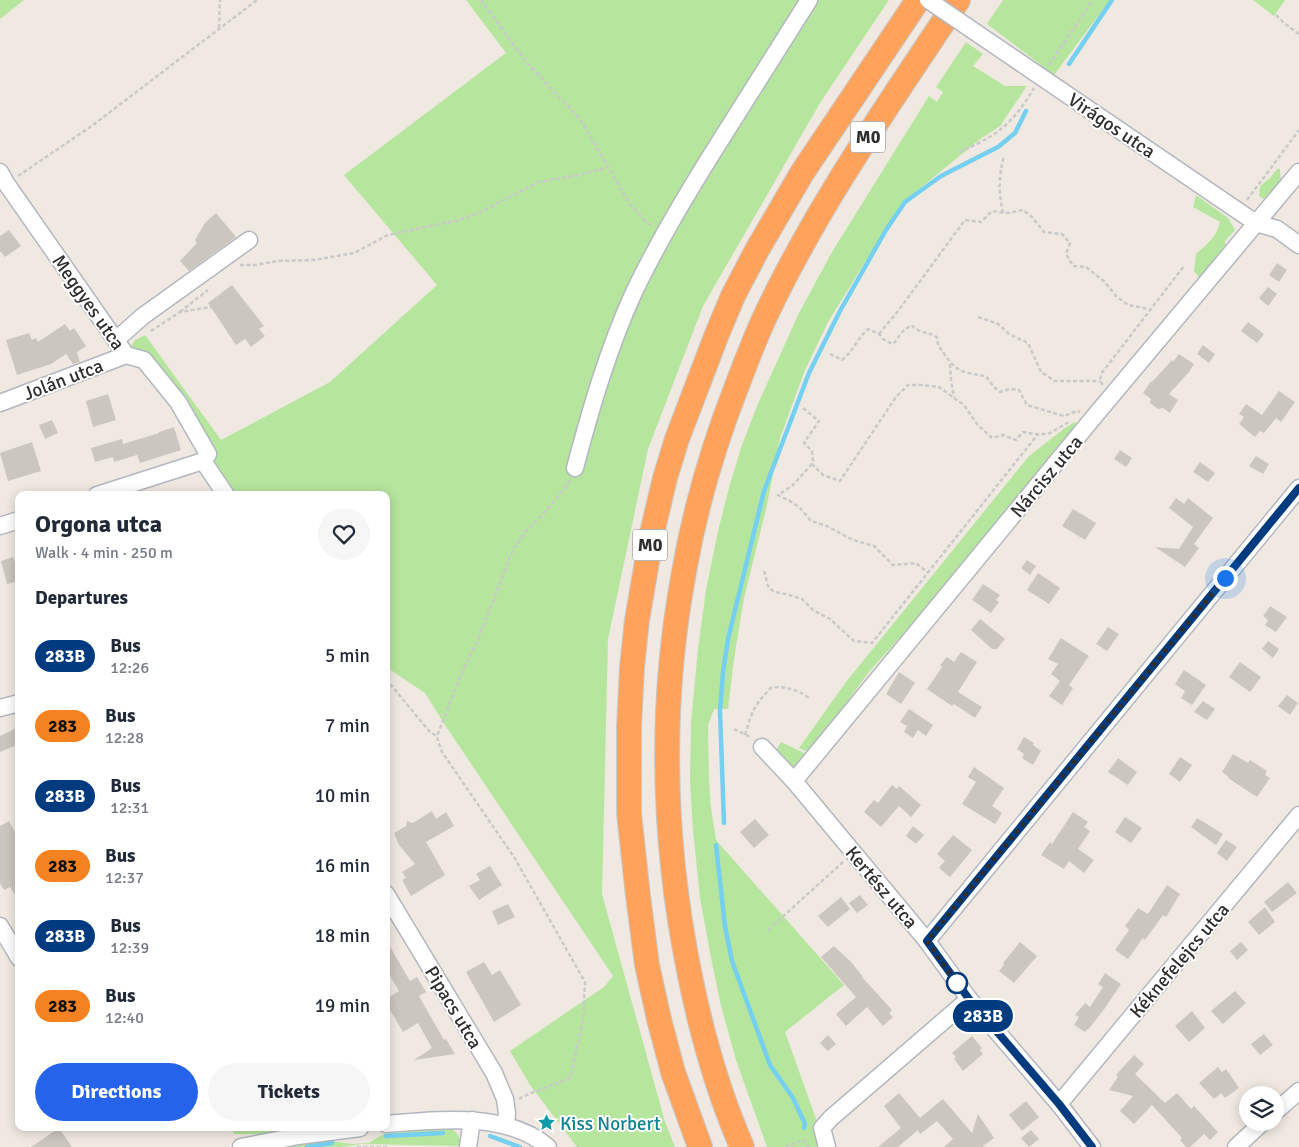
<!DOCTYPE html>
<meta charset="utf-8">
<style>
:root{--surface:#fff;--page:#f6f6f7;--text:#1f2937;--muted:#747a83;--accent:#2563eb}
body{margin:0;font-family:Signika,sans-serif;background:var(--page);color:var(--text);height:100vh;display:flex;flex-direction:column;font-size:19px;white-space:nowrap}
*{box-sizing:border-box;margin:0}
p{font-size:16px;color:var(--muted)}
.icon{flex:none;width:28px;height:28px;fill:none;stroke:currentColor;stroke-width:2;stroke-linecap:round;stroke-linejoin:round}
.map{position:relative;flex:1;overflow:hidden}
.sheet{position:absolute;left:15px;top:491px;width:375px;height:640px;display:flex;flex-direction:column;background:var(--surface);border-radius:10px;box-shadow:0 2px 12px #0003}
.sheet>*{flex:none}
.badge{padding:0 10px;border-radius:16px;font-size:18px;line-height:32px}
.tools{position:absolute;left:1239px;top:1086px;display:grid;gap:10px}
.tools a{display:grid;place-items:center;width:45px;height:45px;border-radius:50%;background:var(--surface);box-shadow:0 2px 12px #0003;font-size:25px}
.you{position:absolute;width:25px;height:25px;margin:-12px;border:4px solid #fff;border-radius:50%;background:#1a73e8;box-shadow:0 0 0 8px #1a73e833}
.map>.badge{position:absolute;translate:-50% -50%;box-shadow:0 0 0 2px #fff}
h2{padding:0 20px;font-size:19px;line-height:45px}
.round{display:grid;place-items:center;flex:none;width:52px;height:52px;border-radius:26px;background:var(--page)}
.headline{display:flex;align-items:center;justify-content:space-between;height:85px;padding:0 20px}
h1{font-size:24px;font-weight:700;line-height:38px}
.button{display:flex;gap:10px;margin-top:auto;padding:10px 20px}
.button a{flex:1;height:58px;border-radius:30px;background:var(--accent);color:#fff;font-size:20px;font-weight:700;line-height:58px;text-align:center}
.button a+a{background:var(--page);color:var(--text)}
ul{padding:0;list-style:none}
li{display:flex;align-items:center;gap:15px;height:70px;padding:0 20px}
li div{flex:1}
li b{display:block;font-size:19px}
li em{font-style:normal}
li .badge{min-width:55px;font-weight:700;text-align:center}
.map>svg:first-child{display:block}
.green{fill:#b6e59e}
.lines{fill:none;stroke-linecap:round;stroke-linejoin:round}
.stream{stroke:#75cff0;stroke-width:4.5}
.building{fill:#cbc7bf}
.minor-casing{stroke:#b4b7c1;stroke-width:19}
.highway-casing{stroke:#c9c9c9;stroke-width:26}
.path{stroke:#c9c9c9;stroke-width:2.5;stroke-dasharray:4 2.5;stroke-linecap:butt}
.minor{stroke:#fff;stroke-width:16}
.highway{stroke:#ffa35c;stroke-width:24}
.minor-bridge-casing{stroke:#b4b7c1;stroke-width:19;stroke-linecap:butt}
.minor-bridge{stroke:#fff;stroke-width:16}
.line-casing{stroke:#fff;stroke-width:11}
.line{stroke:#003b80;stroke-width:8}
.walk{stroke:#2e2e2e;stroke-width:5;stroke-dasharray:0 9}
.stop-dot{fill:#fff;stroke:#003b80;stroke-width:2.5}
.labels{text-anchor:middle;stroke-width:4;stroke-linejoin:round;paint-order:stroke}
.shield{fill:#fff;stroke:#6d6d6d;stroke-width:1}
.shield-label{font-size:18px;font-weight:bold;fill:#2e2e2e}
.street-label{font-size:19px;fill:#2e2e2e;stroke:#fff}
.culture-label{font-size:19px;fill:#0d838f;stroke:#fff;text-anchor:start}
</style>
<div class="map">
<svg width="1299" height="1147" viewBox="0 0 1299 1147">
<rect width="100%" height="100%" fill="#efe9e1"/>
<g class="green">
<polygon points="0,0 24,0 0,19"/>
<polygon points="466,0 889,0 820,103 703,306 648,449 608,639 602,894 665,1122 675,1147 577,1147 530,1085 510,1051 604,987 613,976 445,725 425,693 386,667 386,495 226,495 208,454 144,360 126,355 135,340 145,335 221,440 330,382 437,285 344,175 506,53"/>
<polygon points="1003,0 1110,0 1054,75 987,24"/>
<polygon points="1253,0 1285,0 1274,16"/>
<polygon points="966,42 983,54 973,66 1005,86 1027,86 1000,126 979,140 906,200 886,228 828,322 805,370 780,438 767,505 744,598 734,659 728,709 714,709 708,725 709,781 711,808 716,840 844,985 785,1032 826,1147 767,1147 736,1060 721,1006 712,963 700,898 693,830 690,782 691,723 698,649 706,590 718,531 730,484 742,445 757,406 798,315 832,252 929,96 937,102 943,92 936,87"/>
<polygon points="1278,168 1280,170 1281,185 1267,201 1259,196 1260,186 1270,178"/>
<path d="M1196 195 1228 218 1235 230 1225 241 1226 249 1201 280 1194 271 1196 254C1207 244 1217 237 1220 222L1193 207Z"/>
<polygon points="1074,422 1080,426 937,596 868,673 850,698 816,743 806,751 799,748 846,682 1029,456 1065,428"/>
<polygon points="781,742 806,754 792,770 773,756"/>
<path d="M449 1127C457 1132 460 1136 461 1146L361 1144 342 1147H274L319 1139 352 1144 369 1143 390 1130Z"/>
<polygon points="232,1128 282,1128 273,1134 234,1134"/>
</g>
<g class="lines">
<g class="stream">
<polyline points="1069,64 1112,0"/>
<polyline points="724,823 720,711 723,672 728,639 764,491 809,373 840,311 886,230 905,202 941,176 998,147 1015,133 1026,111"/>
<polyline points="716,845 725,926 732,961 770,1065 793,1098 805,1124 804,1128"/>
<polyline points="386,1136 443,1133"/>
<polyline points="490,1136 520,1147"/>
<polyline points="307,1147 332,1143"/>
</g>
</g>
<g class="building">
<polygon points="216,213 236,237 189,271 180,261 197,243 195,240 205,223"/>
<polygon points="9,230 21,246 5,257 0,251 0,236"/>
<polygon points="1277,263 1287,270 1279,282 1269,275"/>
<polygon points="232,285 264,326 259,329 265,336 251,347 245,339 236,345 208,303"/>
<polygon points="1268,287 1277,294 1268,306 1259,298"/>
<polygon points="1248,322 1264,334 1257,343 1241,331"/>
<polygon points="65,324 70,331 74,328 86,346 77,352 80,362 73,364 66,354 51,364 17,375 6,340 29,333 32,340 36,338 38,342"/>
<polygon points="1203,345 1215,354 1209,363 1197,354"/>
<polygon points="1179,354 1194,364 1189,372 1169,394 1178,400 1170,413 1163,408 1158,409 1150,403 1151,399 1143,393 1151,381 1152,382 1172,360 1173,362"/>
<polygon points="1279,391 1295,402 1281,422 1276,418 1264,433 1260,431 1255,437 1239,424 1244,417 1239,414 1246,404 1262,415"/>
<polygon points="108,394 116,420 93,427 86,401"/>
<polygon points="52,420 58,433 45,439 39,425"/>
<polygon points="174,427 181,450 140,463 137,455 114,462 113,457 95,462 91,448 122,439 123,444 159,433 159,432"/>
<polygon points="32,442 41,471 8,481 0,453"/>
<polygon points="1120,450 1132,458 1126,467 1114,459"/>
<polygon points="1256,456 1269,464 1263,474 1249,466"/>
<polygon points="1200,462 1215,473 1208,482 1193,472"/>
<polygon points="1176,498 1184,504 1188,498 1213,518 1194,544 1199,548 1185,567 1155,547 1179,549 1193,527 1169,508"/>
<polygon points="1073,509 1096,523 1085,540 1062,526"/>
<polygon points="13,557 19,574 19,581 7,584 1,561"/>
<polygon points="1027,560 1036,566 1030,575 1021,568"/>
<polygon points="1038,573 1060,588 1049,604 1027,590"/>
<polygon points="983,584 1000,595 996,600 999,602 991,613 972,600"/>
<polygon points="1270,606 1287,617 1276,632 1265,625 1268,620 1263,616"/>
<polygon points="980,619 1005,639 997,649 992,649 971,630"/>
<polygon points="1108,627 1119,634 1107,651 1096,644"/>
<polygon points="1061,638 1089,656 1069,685 1073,688 1062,705 1049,696 1060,681 1051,674 1058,664 1048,659"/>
<polygon points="1268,641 1279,649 1273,658 1262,649"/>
<polygon points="961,652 977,662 958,692 982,707 975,718 954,704 952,706 927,689 942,667 940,665 947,657 954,662"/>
<polygon points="1240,662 1261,677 1250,692 1229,677"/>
<polygon points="1184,670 1206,685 1192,705 1181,698 1185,691 1175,684"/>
<polygon points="899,672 915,683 901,704 886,694"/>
<polygon points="1287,695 1298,703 1290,715 1278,706"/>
<polygon points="1203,701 1215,709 1207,720 1194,712"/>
<polygon points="909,709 933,725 926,736 918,730 913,738 904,732 907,726 900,722"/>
<polygon points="19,727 19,744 0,752 0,736"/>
<polygon points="1024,737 1034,743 1033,745 1041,751 1033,765 1022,758 1024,754 1017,749"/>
<polygon points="1233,754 1248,763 1250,760 1267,771 1265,775 1270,778 1257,797 1228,778 1229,777 1222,772"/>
<polygon points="1180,757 1192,765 1180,782 1169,774"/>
<polygon points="1118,758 1137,772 1128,785 1108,772"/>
<polygon points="974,767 1004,788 992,806 1002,813 995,824 962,804 976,782 968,777"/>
<polygon points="892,785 897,789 899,786 921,805 911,817 899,806 881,827 864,812 874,800 878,803"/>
<polygon points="432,811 436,819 446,812 454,826 426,842 445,875 411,896 402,880 406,878 402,872 415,864 399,845 394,833 406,826 407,821 413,823"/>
<polygon points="1073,812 1088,822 1084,827 1090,831 1078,849 1094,860 1084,873 1069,861 1064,869 1041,855 1050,842 1052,844"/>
<polygon points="1125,817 1142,828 1131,843 1115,832"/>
<polygon points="1197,818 1223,834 1216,845 1191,827"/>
<polygon points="755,819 769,835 754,848 740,832"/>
<polygon points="9,821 19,840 19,901 10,887 4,890 0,883 0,826"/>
<polygon points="913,826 924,835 916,844 906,836"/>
<polygon points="953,835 972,850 950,877 939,868 945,861 937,854"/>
<polygon points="1226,840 1237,847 1227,861 1217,853"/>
<polygon points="490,866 502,885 479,900 469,886 480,880 476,874"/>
<polygon points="1288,882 1297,893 1272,912 1264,902"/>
<polygon points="1167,885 1180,894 1166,917 1163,915 1145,940 1143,938 1128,959 1115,950 1129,930 1125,926 1138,908 1148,914"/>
<polygon points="860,895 868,905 857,913 849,903"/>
<polygon points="841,897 850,909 828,927 818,916"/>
<polygon points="508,904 515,917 498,925 492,911"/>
<polygon points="1265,907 1275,922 1259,935 1248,922"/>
<polygon points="386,940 410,981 417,977 426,992 419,996 444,1040 446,1039 455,1054 414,1060 432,1048 418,1023 403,1032 386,1003 386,999 399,991 386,969"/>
<polygon points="1020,942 1037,956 1014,983 999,971 1004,965 1003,963"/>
<polygon points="1241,942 1248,950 1237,960 1230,951"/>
<polygon points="834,946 852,963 863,977 862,977 892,1010 889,1013 893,1017 883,1026 867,1007 846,1026 836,1014 856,997 821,957"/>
<polygon points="484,962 492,975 500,970 521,1005 494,1022 466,972"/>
<polygon points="1105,973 1121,984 1105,1008 1088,1030 1087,1029 1085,1032 1074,1025 1079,1017 1075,1015 1085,1003 1090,1007 1103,987 1098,984"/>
<polygon points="1235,991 1246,1003 1223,1024 1211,1011"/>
<polygon points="1192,1011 1205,1028 1189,1042 1175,1026"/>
<polygon points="1264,1034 1273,1045 1260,1055 1251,1044"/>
<polygon points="828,1035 836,1044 828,1051 820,1043"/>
<polygon points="972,1036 982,1048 980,1050 983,1054 963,1071 954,1059 956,1057 952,1053"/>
<polygon points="1134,1055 1144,1064 1135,1074 1165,1103 1177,1093 1191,1109 1194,1106 1218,1132 1210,1140 1204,1134 1190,1147 1186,1147 1180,1140 1182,1138 1152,1105 1134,1124 1120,1111 1133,1096 1109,1090 1118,1077 1116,1075"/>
<polygon points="1218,1067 1222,1072 1226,1069 1239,1088 1225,1098 1221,1093 1214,1099 1199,1083"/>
<polygon points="899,1093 920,1118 943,1099 972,1133 978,1114 994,1138 983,1146 984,1147 944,1147 953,1139 937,1121 920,1134 918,1130 898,1147 878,1147 901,1128 884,1106"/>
<polygon points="1026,1101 1039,1117 1022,1131 1009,1115"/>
<polygon points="59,1128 72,1147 31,1147"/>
<polygon points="1031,1130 1039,1139 1029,1147 1021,1138"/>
</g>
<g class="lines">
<defs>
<g id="minor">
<polyline points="1006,53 1256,223 1277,229 1299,245"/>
<polyline points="0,172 6,183 126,355 144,360 178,402 208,454 203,461 226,495"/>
<polyline points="116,340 143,316 249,240"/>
<polyline points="0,403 126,355"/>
<path d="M575 468C591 408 608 349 634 292 659 240 689 190 720 141 750 94 779 47 809 0"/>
<polyline points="97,495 203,461"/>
<polyline points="0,526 19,520"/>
<polyline points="0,708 19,703"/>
<polyline points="762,747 794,781 927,941 969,999 1059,1104 1092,1147"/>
<polyline points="794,781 1093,418 1299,172"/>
<polyline points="386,894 494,1073 505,1099 507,1113 506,1125"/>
<polyline points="0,926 19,958"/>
<polyline points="927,941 1299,488"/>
<polyline points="1059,1104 1299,815"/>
<polyline points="1275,1112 1299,1091"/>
<path d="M386 1124C438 1120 506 1111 548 1147"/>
<polyline points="241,1147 298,1136 360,1128"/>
<polyline points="468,1147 472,1120"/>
<polyline points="827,1147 822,1128 831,1118 969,999"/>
<polyline points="1236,1147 1263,1122"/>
</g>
<g id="highway">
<polyline points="700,1147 673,1072 659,1019 647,965 638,896 629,813 629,727 632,667 637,620 652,533 665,478 677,439 717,334 733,296 757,250 802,173 918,0"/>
<path d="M742 1147C718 1092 702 1035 690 976 663 844 659 706 684 572 695 508 714 444 738 383 746 362 754 341 763 321 816 207 889 104 958 0"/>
</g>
</defs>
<use href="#minor" class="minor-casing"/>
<use href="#highway" class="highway-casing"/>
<g class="path">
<polyline points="481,0 526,62 580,119 629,203 647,223 653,226"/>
<polyline points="1276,15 1284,23 1299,34"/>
<polyline points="219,28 220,0"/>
<polyline points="1049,65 1093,0"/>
<path d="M959 152C970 148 992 137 1001 129 1015 118 1025 103 1034 88"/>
<polyline points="18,176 93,125 257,0"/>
<polyline points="1247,200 1299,130"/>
<path d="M1003 213C998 190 999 177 1004 155"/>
<polyline points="240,265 255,265 278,261 314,260 354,253 388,235 459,220 478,213 539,182 580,175 608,167"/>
<polyline points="180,312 208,290"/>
<polyline points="978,317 998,324 1009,334 1028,343 1041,372 1055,381 1100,381"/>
<polyline points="151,331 180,312 211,307"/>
<polyline points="879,334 898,311 965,220 981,222 992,211 1008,213 1023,210 1032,217 1044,232 1062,234 1070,243 1066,254 1073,266 1086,267 1105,282 1116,296 1128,305 1149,309"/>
<path d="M830 354 842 360C854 350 857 339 868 329L879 334 883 339 892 344 895 342 902 332 911 325C921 334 926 331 937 337 937 346 940 347 945 355 957 373 966 373 986 376L993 386 1000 392 1010 389 1019 390 1027 405 1064 416 1077 411 1080 412"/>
<polyline points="950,364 951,381 954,397"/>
<polyline points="1103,385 1100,381 1101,374 1184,266"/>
<polyline points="803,408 819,421 804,443 812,451 813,461 812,464 823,475 840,481 896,397 908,385 923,385 939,387 964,405 977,424 992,438 1003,435 1016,440 1023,432 1034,434 1048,434 1069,422"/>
<polyline points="812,464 792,486 778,495 790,501 800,508 811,521 827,526 853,540 874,546 893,565 916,563 928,573"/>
<polyline points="764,571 768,586 774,592 786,594 802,599 813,610 830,619 854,641 872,643 1038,434"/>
<polyline points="386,679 430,732 437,736"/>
<polyline points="734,729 750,737"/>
<path d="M745 735C752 711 754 705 772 687 788 687 796 689 809 698"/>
<polyline points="768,930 843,862"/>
<polyline points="519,1099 524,1096 570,1078 583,1021 585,982 514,857 442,752 439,744 437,736 463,670 477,642 513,550 526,531 547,510 568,484 570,481"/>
<polyline points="357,1147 389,1147"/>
<polyline points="785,1147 804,1140 808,1147"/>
</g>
<use href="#minor" class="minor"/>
<use href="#highway" class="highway"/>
<defs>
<polyline id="minor-bridge" points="928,0 1006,53"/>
</defs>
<use href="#minor-bridge" class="minor-bridge-casing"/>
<use href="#minor-bridge" class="minor-bridge"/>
</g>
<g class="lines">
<defs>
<polyline id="line" points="1092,1147 1059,1104 969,999 927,941 1299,488"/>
</defs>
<use href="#line" class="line-casing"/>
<use href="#line" class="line"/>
<polyline class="walk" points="957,983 958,985 927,941 1225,578"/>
</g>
<defs>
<symbol id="sight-bare" viewBox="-9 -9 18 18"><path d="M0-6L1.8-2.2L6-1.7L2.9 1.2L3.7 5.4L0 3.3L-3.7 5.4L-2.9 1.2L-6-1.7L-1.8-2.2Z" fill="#0f9aa8" stroke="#fff" stroke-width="2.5" paint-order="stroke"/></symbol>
</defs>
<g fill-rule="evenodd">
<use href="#sight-bare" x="534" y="1110" width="25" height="25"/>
</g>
<circle class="stop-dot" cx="957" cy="983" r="10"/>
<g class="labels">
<g class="shield">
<rect x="850.5" y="121.5" width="35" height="31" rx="4"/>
<rect x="632.5" y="529.5" width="35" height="31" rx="4"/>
</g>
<g class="shield-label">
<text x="868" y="143">M0</text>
<text x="650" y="551">M0</text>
</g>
<g class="street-label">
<text transform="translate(1112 125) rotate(34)" y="7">Virágos utca</text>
<text transform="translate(89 302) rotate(55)" y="7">Meggyes utca</text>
<text transform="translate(63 379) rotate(-21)" y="7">Jolán utca</text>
<text transform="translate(1046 476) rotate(-50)" y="7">Nárcisz utca</text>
<text transform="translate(882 887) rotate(50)" y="7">Kertész utca</text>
<text transform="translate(1179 960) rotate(-50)" y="7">Kéknefelejcs utca</text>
<text transform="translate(454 1007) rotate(59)" y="7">Pipacs utca</text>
</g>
<g class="culture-label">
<text x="560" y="1130">Kiss Norbert</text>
</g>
</g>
</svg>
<div class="tools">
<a><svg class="icon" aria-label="layers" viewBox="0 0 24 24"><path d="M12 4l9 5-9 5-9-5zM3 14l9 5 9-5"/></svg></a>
</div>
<div class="you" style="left:1225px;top:578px"></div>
<b class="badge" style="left:983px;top:1016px;background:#003b80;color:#fff">283B</b>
<section class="sheet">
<div class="headline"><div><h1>Orgona utca</h1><p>Walk · 4 min · 250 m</p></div><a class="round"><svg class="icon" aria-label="heart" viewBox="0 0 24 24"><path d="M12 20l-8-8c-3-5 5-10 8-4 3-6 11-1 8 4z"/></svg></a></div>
<h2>Departures</h2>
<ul>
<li><span class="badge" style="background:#003b80;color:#fff">283B</span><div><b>Bus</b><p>12:26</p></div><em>5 min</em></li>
<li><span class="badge" style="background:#f58220;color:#111">283</span><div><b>Bus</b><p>12:28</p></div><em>7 min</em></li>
<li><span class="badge" style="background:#003b80;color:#fff">283B</span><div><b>Bus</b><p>12:31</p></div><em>10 min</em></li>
<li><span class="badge" style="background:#f58220;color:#111">283</span><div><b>Bus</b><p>12:37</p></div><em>16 min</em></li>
<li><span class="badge" style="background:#003b80;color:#fff">283B</span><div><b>Bus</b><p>12:39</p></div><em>18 min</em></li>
<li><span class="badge" style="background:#f58220;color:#111">283</span><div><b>Bus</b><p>12:40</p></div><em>19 min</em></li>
</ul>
<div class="button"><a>Directions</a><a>Tickets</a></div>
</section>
</div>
